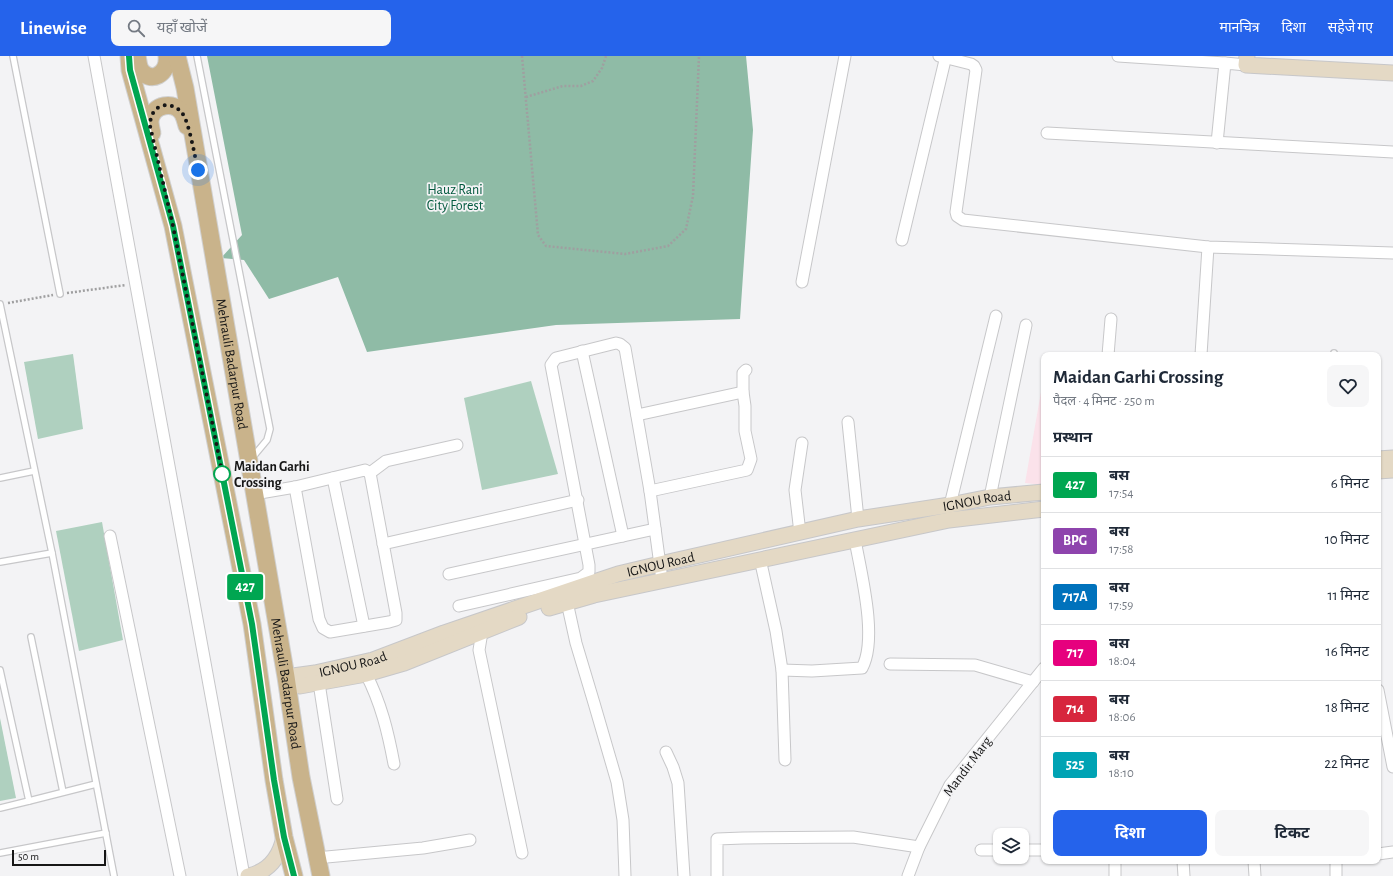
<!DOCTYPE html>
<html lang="hi">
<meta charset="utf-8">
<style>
:root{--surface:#fff;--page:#f6f6f7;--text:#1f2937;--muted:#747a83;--line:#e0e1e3;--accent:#2563eb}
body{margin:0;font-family:"Alegreya Sans","Noto Sans Devanagari",sans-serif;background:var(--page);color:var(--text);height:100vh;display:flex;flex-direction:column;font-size:15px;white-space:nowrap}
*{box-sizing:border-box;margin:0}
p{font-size:13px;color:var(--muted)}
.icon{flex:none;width:22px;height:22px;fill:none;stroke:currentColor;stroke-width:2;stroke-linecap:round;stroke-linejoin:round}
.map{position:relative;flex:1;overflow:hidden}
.drawer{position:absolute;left:1041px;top:296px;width:340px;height:512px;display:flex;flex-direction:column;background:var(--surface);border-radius:8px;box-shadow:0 1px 3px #0004}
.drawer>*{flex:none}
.badge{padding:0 8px;border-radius:3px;font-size:14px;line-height:26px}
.fabs{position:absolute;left:993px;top:772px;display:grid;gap:8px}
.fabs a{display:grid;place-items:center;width:36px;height:36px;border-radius:8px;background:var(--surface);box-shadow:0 1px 3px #0004;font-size:20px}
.scale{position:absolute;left:12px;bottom:10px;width:94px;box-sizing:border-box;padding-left:4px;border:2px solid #161616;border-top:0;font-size:11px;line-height:14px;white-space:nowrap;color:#161616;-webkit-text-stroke:3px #f3f3f5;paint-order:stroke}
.you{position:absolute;width:20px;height:20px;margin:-10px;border:3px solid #fff;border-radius:50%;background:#1a73e8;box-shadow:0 0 0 6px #1a73e833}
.map>.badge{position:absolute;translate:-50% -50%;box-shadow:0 0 0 2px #fff}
h2{padding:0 12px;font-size:15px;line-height:36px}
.round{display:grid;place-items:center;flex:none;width:42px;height:42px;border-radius:8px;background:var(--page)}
.headline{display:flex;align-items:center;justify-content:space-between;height:68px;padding:0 12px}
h1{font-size:19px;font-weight:700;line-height:30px}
.cta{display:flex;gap:8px;margin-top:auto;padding:8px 12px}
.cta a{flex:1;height:46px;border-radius:8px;background:var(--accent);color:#fff;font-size:16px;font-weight:700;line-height:46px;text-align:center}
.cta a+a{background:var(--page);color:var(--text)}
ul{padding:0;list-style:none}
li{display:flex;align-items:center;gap:12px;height:56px;padding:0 12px;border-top:1px solid var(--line)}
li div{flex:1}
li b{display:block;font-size:15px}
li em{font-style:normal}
li .badge{min-width:44px;font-weight:700;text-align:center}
header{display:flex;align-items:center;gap:24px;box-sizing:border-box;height:56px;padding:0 20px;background:var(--accent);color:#fff}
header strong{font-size:19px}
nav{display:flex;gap:22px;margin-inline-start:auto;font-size:14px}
.search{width:280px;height:36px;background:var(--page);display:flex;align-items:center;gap:10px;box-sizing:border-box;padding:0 14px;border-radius:8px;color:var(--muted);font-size:15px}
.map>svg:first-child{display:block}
.education{fill:#fbe2ea}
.green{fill:#afd0bf}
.forest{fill:#8fbba6}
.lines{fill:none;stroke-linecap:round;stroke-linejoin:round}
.lane-casing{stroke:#c7c7c9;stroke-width:8}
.street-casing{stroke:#c7c7c9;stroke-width:13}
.secondary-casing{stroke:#c7c7c9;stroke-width:17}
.primary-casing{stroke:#d0d0d0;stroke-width:19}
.path{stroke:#9f9fa0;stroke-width:2.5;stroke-dasharray:2 2;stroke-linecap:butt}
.lane{stroke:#fff;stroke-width:5.5}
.street{stroke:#fff;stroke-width:11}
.secondary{stroke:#e4d9c5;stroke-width:15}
.primary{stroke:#c9b38b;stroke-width:17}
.line-casing{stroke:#fff;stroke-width:9}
.line{stroke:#00a651;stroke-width:6}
.walk{stroke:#161616;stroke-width:4;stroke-dasharray:0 7.2}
.stop-dot{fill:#fff;stroke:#00a651;stroke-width:2}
.labels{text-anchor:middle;stroke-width:3.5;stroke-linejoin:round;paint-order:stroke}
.park-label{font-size:14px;fill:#01583d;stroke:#f3f3f5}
.street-label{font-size:14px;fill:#161616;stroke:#f3f3f5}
.stop-label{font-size:14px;font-weight:bold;fill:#161616;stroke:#f3f3f5;text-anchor:start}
</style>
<header>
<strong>Linewise</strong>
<div class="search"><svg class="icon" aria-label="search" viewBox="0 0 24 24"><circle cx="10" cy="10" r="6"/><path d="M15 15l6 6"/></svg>यहाँ खोजें</div>
<nav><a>मानचित्र</a><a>दिशा</a><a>सहेजे गए</a></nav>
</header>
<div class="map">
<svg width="1393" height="820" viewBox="0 0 1393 820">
<rect width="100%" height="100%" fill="#f3f3f5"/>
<polygon class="education" points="1041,336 1044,336 1044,429 1025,427"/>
<g class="green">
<polygon points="73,298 83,373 38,383 24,306"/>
<polygon points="531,325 558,418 482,434 464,342"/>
<polygon points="102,466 123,584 79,595 56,475"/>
<polygon points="0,662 16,742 0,745"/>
</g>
<polygon class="forest" points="207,0 746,0 753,74 740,263 556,269 367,296 338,221 269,243 244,204 221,202 242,179"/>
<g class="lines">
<defs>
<g id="lane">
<polyline points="13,0 60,238"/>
<polyline points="197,0 270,373 267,384 252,402"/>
<polyline points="0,248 52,497 114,820"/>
<polyline points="1334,299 1334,297"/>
<polyline points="0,422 34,415"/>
<polyline points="0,506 52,497"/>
<polyline points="31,581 63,736"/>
<polyline points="0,614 29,745 0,752"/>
<polyline points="29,745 96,728"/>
<polyline points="0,797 106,777"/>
</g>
<g id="street">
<polyline points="94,0 244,820"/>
<polyline points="939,0 971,8 974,10 976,14 956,156 957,160 963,164 1208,191 1393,197"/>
<polyline points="1118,0 1225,7"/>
<polyline points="1047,77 1393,96"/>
<polyline points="1217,87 1225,7 1246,9"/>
<polyline points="902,184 946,0"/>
<polyline points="802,226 845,0"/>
<polyline points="582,295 623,480"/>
<polyline points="1108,299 1111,263"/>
<polyline points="1201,299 1208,191"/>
<polyline points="637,359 743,336"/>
<polyline points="848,366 858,463"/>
<polyline points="370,417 386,405 457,389"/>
<polyline points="333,422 364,570"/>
<polyline points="295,431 319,563 323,572 330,576 389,566 396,564 396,557 370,417"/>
<polyline points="650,435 747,414 751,403 745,375 745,350 743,336 743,317 746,314"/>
<polyline points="254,438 295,431 365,414 370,417"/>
<polyline points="990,441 1026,269"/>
<polyline points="950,449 996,260"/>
<polyline points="800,477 795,434 802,387"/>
<polyline points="110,480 180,820"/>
<polyline points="383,488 578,444"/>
<polyline points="760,503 776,575 782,614 785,704"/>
<polyline points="449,518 655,473"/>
<polyline points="567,546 576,587 594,647 617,726 623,764 625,820"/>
<polyline points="459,550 581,522 589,516 589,509 551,309 556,302 616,287 620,288 625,292 650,435 662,524"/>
<polyline points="482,576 479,594 522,797"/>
<polyline points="890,608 975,609 1033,626"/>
<path d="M782 614 812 615 862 612C878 583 861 517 855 484"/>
<path d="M366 618C381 647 388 676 394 708"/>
<polyline points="319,627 337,743"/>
<polyline points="1378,634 1393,711"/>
<polyline points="666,696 673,711 678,727 684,820"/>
<polyline points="981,794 1000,794"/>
<polyline points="1022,794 1044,794"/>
<polyline points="1378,798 1393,796"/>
<polyline points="316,802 423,792 470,784"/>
<polyline points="1115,805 1115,820"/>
<polyline points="1183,805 1184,820"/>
<polyline points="1254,805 1255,820"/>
<polyline points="1336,805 1336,820"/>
<polyline points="717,820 717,783 743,782 853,781 919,791"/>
<polyline points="908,820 919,791 950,729 1044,612"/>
</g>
<g id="secondary">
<polyline points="1247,0 1246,9 1393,17"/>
<polyline points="1378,403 1393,402"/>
<polyline points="1378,415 1393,414"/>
<polyline points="549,552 594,539 949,464 1044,453"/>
<path id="s1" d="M286 621 315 617 373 604 444 577 594 526 618 518 660 508 858 463 950 449 990 441 1044 436"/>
<polyline points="300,630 366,618 404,607 519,561"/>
<path d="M248 820C268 816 280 801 284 781"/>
</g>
<g id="primary">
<polyline points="129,0 130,14 173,170 252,568 274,724 284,781 294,820"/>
<path d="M137 0C138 4 138 9 140 13 150 29 169 18 167 0"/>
<path id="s2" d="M177 0 185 32 286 621 301 721 321 820"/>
<path d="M152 77C151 73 150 69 150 65 152 48 175 44 183 58 185 62 186 67 187 70"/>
</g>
</defs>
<use href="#lane" class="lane-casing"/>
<use href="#street" class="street-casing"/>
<use href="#secondary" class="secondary-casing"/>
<use href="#primary" class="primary-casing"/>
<g class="path">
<polyline points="522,0 538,179 546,190 625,198 668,190 686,173 693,140 699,0"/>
<polyline points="526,41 563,30 581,30 593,25 602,12 606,0"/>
<polyline points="67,237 126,229"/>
<polyline points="8,247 53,239"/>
</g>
<use href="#lane" class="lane"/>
<use href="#street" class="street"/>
<use href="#secondary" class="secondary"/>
<use href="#primary" class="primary"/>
</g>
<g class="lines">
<defs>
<polyline id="line" points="129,0 130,14 173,170 252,568 274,724 284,781 294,820"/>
</defs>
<use href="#line" class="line-casing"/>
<use href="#line" class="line"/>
<path class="walk" d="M198 114C195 102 189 65 182 57 177 50 167 47 159 51 152 55 150 63 150 70L173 170 223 421 222 418"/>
</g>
<circle class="stop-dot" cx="222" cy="418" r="8"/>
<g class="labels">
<g class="park-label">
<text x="455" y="138">Hauz Rani<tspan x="455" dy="16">City Forest</tspan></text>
</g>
<g class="street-label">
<text dy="5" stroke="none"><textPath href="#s2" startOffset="313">Mehrauli Badarpur Road</textPath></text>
<text dy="5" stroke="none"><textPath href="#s1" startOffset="715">IGNOU Road</textPath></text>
<text dy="5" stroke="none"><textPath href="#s1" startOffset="392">IGNOU Road</textPath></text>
<text dy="5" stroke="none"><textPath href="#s1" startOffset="68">IGNOU Road</textPath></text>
<text dy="5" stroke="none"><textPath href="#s2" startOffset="637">Mehrauli Badarpur Road</textPath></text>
<text transform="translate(967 710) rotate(-53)" y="5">Mandir Marg</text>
</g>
<g class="stop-label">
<text x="234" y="415">Maidan Garhi<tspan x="234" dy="16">Crossing</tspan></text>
</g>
</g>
</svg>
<div class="fabs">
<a><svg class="icon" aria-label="layers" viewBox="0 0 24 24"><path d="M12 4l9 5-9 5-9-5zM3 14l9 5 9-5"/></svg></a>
</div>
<div class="scale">50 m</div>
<div class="you" style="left:198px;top:114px"></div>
<b class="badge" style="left:245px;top:531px;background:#00a651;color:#fff">427</b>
<section class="drawer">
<div class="headline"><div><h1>Maidan Garhi Crossing</h1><p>पैदल · 4 मिनट · 250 m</p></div><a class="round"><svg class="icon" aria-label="heart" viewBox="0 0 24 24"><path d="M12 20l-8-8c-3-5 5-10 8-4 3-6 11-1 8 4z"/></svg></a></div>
<h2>प्रस्थान</h2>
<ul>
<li><span class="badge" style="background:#00a651;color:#fff">427</span><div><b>बस</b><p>17:54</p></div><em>6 मिनट</em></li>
<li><span class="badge" style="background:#8e44ad;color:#fff">BPG</span><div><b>बस</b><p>17:58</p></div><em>10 मिनट</em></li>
<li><span class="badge" style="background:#0072bc;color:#fff">717A</span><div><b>बस</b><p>17:59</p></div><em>11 मिनट</em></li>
<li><span class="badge" style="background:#e6007e;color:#fff">717</span><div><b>बस</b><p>18:04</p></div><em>16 मिनट</em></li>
<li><span class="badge" style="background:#d7263d;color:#fff">714</span><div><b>बस</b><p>18:06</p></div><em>18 मिनट</em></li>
<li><span class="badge" style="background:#00a3b4;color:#fff">525</span><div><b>बस</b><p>18:10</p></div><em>22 मिनट</em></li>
</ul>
<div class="cta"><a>दिशा</a><a>टिकट</a></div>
</section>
</div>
